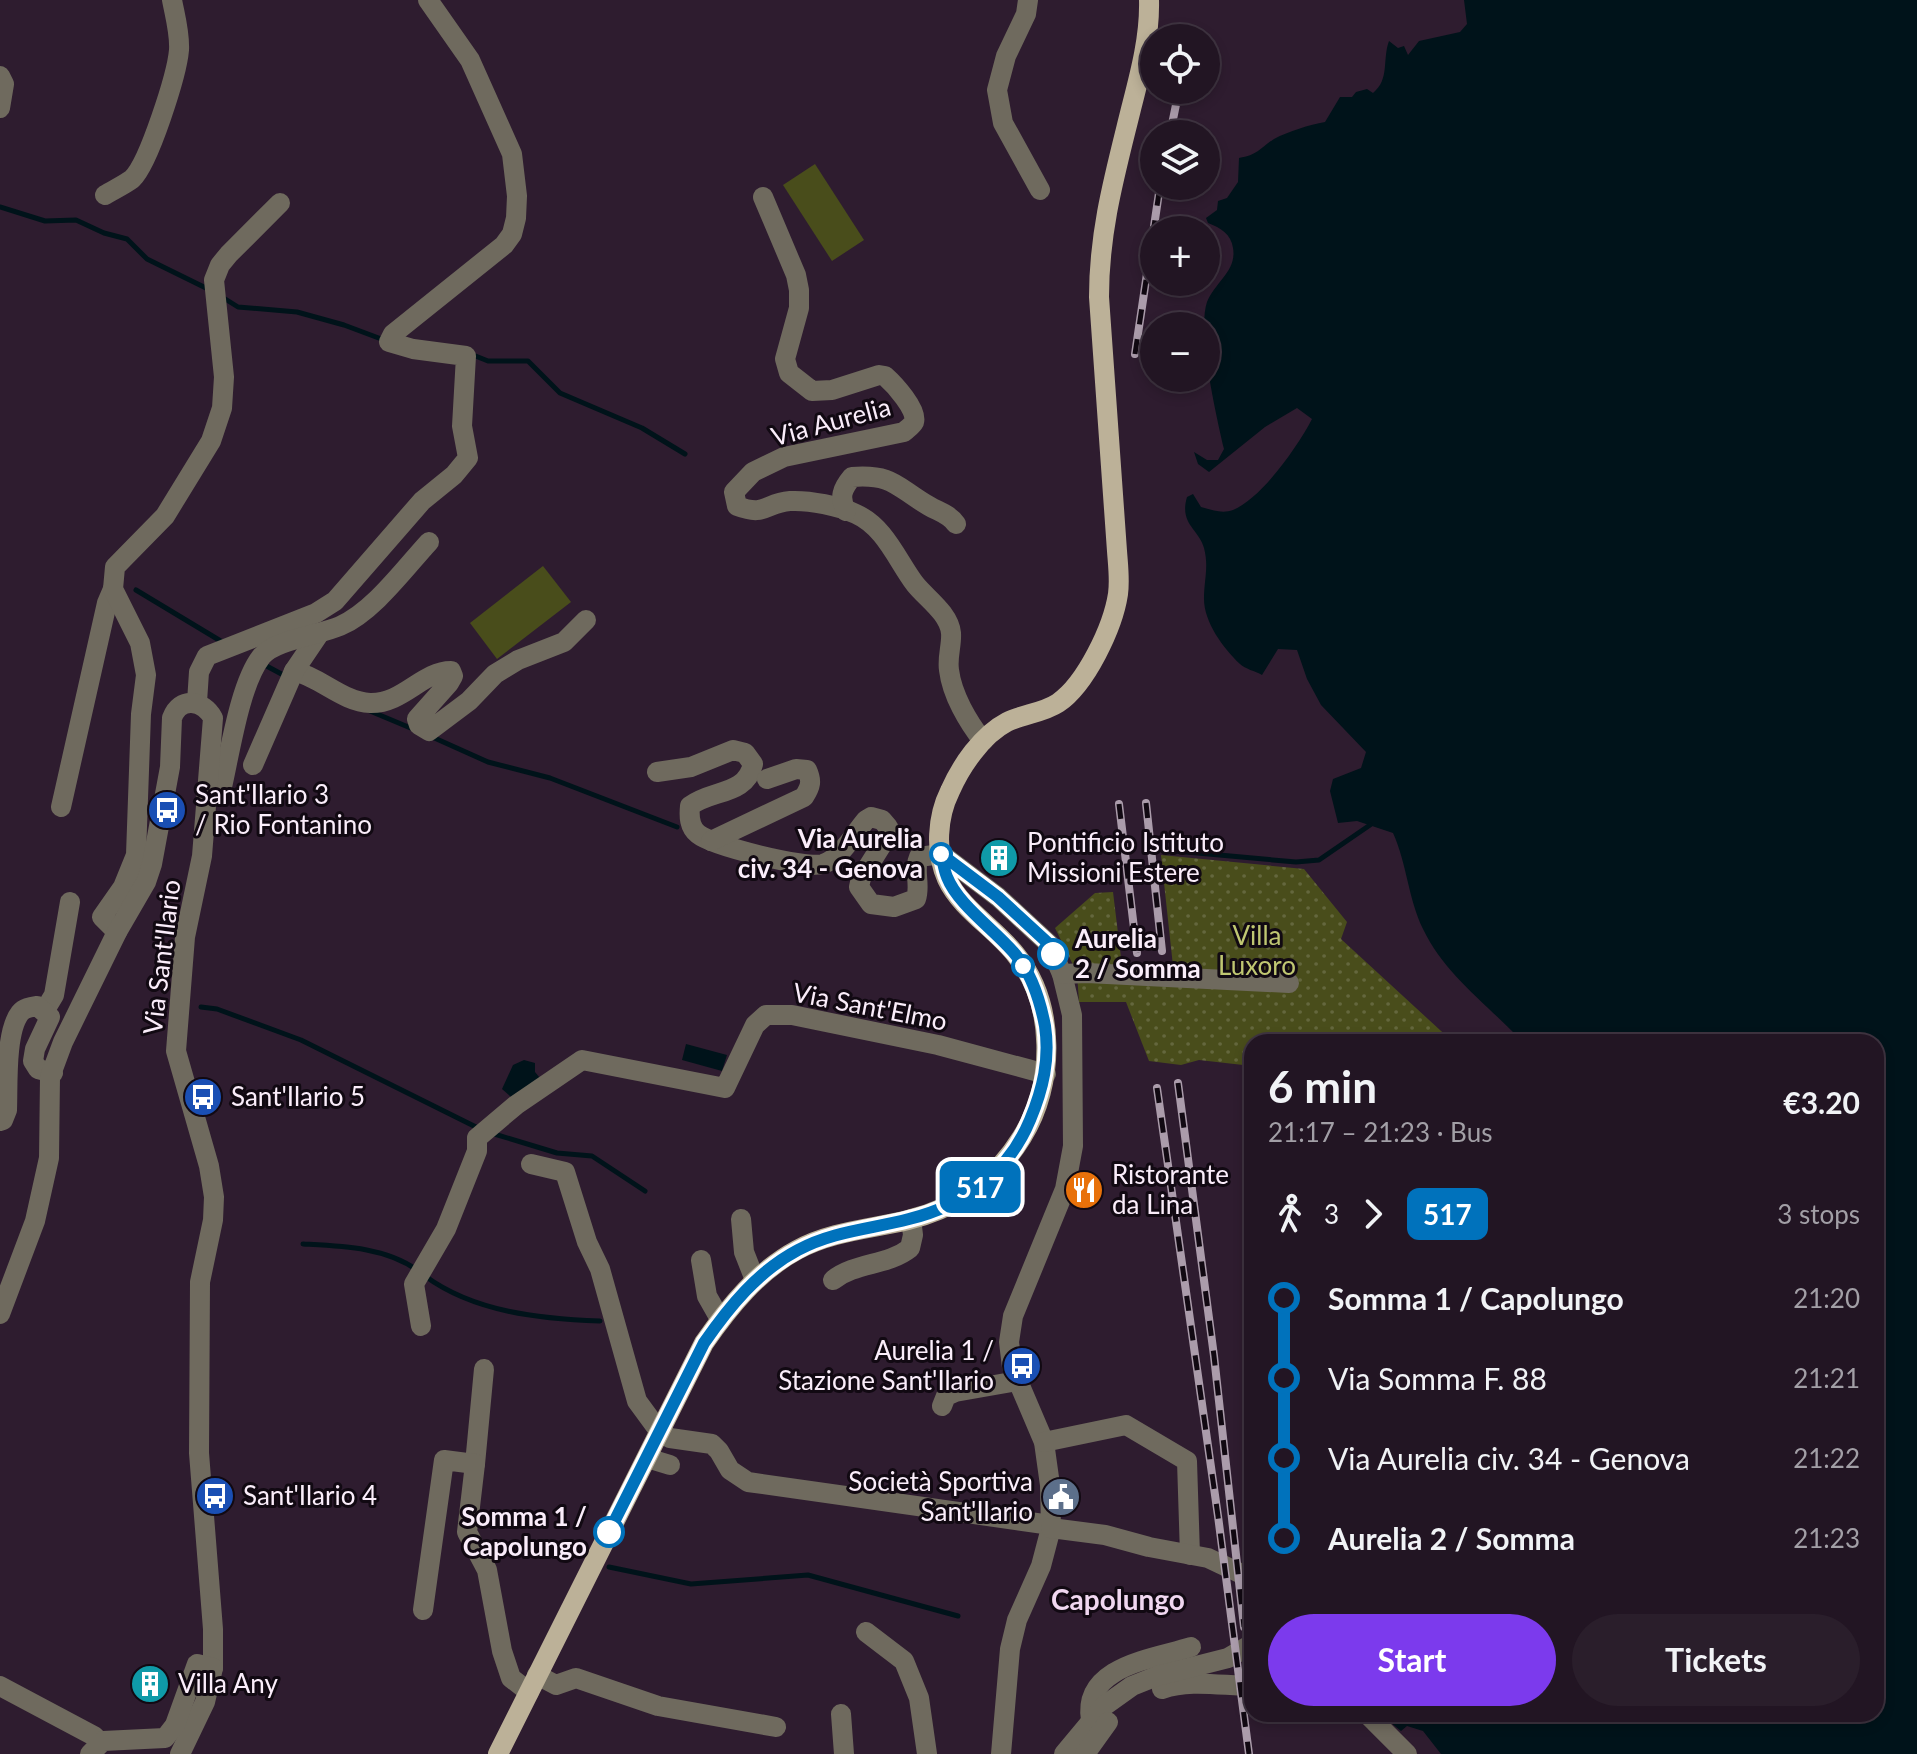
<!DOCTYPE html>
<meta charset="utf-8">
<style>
:root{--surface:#221523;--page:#2a1e2b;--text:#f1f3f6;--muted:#a29fa6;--line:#3f3441;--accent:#7c3aed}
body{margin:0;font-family:Lato,sans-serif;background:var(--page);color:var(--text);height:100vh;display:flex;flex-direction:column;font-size:30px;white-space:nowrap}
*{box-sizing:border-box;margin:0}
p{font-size:26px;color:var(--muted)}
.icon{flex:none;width:44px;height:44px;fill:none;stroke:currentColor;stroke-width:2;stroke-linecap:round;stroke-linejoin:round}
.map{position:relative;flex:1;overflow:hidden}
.drawer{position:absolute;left:1244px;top:1034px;width:640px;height:688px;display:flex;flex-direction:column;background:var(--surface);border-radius:24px;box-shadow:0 4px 12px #0003,0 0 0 2px var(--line)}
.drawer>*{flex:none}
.badge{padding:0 16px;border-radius:12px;font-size:28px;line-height:52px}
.fabs{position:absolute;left:1140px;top:24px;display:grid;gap:16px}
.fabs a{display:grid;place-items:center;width:80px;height:80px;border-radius:50%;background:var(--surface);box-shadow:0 4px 12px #0003,0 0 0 2px var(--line);font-size:40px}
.map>.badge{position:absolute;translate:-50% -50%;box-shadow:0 0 0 4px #fff}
.legs{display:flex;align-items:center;gap:12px;height:88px;padding:0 24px;font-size:26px}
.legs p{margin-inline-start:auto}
.overview{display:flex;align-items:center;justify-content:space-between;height:136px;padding:0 24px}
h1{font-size:44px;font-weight:700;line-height:60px}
.button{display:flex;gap:16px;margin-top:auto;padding:16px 24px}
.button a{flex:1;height:92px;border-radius:48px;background:var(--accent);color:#fff;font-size:32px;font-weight:700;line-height:92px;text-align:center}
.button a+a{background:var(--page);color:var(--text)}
ul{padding:0 24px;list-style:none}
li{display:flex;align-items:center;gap:28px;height:80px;font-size:30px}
li i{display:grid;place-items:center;width:12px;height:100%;margin:0 10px;background:currentColor}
li i::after{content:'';width:20px;height:20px;margin:-10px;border:6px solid;border-radius:50%;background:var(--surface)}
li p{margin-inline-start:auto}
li:first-child i{background:linear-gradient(#0000 50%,currentColor 0)}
li:last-child i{background:linear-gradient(currentColor 50%,#0000 0)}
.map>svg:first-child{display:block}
.grass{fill:url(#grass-dots)}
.garden{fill:#494d1b}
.water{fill:#00131a}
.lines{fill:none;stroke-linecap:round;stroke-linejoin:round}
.stream{stroke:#00131a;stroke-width:5}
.minor{stroke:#6f6a5e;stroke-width:20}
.major{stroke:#bcb198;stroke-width:20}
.rail-casing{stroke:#ab9cab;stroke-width:8}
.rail{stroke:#110912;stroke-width:5;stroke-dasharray:15;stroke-linecap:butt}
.line-1-casing{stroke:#fff;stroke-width:18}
.line-1{stroke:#0072bc;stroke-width:12}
.stop-1-dot{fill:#fff;stroke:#0072bc;stroke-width:4}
.labels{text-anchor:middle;stroke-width:6;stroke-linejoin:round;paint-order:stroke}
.street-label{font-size:26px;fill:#faedfa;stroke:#110912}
.poi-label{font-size:26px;fill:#faedfa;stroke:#110912;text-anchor:start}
.stop-label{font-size:26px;font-weight:bold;fill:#faedfa;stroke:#110912;text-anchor:end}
.park-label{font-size:26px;fill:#c0c772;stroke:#110912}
.neighbourhood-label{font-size:28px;font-weight:bold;fill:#f0d7f0;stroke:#110912}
</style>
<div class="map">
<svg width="1917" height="1754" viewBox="0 0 1917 1754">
<defs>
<pattern id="grass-dots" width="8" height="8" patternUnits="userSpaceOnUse" patternTransform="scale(2)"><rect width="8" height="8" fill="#494d1b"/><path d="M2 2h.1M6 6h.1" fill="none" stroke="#64673d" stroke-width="1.8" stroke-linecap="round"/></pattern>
</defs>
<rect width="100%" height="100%" fill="#2e1c2f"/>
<polygon class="grass" points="1161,855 1304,869 1347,922 1341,939 1453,1042 1252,1042 1252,1066 1199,1060 1181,1065 1149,1061 1126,1002 1079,1002 1077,973 1055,928 1095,893 1113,892 1122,966 1173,966"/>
<g class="garden">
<polygon points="815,164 864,240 832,261 783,185"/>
<polygon points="543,566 571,602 497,659 470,623"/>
</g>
<g class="water">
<path d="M1464 0H1917V1754H1441L1423 1731 1407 1726 1401 1731 1380 1714H1876V1042H1515L1512 1039 1518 1037C1484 1002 1444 973 1423 929 1408 898 1407 864 1393 833L1357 821 1338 823 1330 791 1333 779 1361 768 1366 752 1321 705 1307 679 1297 650 1278 649 1262 675C1255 671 1245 669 1240 664 1223 648 1204 622 1204 599 1204 580 1209 567 1204 548 1199 529 1179 524 1187 497L1193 494 1201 507C1212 510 1222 514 1233 510 1262 498 1298 446 1312 419L1297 408 1265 427 1209 472 1198 464 1194 452 1207 460H1218L1224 449C1216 415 1197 331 1207 302 1215 282 1237 271 1233 248 1231 234 1221 228 1208 223L1206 218 1217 210 1218 201 1227 198 1238 182 1239 158C1258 155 1260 148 1274 139 1289 131 1309 125 1325 122L1340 97H1352L1356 92 1367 89 1373 93C1390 79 1382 60 1389 41L1398 48 1404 46 1408 55 1419 41 1460 32 1467 24Z"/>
<polygon points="686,1044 727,1055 722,1071 682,1060"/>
<polygon points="524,1060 535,1063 535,1072 540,1078 511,1097 502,1089 513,1065"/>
</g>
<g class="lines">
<g class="stream">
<polyline points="0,207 45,221 76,220 104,233 127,239 147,259 210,290"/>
<polyline points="222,297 238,307 297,312 344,325 384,340"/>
<polyline points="473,355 488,361 528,361 560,393 642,428 685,454"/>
<polyline points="136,590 224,643"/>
<polyline points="261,663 287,677"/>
<polyline points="370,711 413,729"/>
<polyline points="430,736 488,762 550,778 677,827"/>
<polyline points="1164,850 1296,862 1319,860 1370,825"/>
<polyline points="201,1007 217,1009 301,1040 478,1128"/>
<polyline points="491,1133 557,1153 592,1156 645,1191"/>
<path d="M303 1244C341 1246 385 1247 417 1270"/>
<path d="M425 1276C474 1312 540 1319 600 1321"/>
<polyline points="609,1567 691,1584 808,1575 958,1616"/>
</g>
<g class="minor">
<polyline points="1028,0 1026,14 1006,56 997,90 1003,123 1040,190"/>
<polyline points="0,76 4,84 0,108"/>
<path d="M105 195C113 190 124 185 132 179 149 163 177 74 179 50 180 33 175 16 172 0"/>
<path d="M763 197 796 275 799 290V308L785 359 789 373 812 391 832 390 879 375 885 376C894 384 918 410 914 422 912 426 907 429 904 432L784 457 753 472 734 492 737 506C766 517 765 503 790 501 810 500 839 506 856 514 885 527 897 560 915 584 926 598 949 613 951 633 952 645 947 657 949 670 952 695 968 722 983 741"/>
<path d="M846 511C839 497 842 489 852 477 894 474 896 487 929 506 939 512 949 514 956 524"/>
<path d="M294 671C320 677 343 702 370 703 403 704 422 671 451 671L453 676 449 683 417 719 419 725 429 731 469 701 495 674 518 660 564 642 586 620"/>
<polyline points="197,702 199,672 207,656 316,613 335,601 422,501 454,475 468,458 462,426 466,356 413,349 389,342 393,334 504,245 512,234 516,218 517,196 512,154 470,60 428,0"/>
<polyline points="253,765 294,671 319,634"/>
<path d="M657 772 691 767 733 750 745 753 753 764C746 796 712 789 690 806 689 816 689 827 698 834 713 846 806 869 823 864 841 858 854 834 866 820L871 817 882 820 888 827V835L861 878 859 887 871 904 894 907 916 899C921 885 913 870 919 857L941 854 998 897 1049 944 1062 974 1072 1015 1073 1146 1065 1189 1013 1316 1009 1342 1012 1367 1044 1442 1050 1485 1051 1528 1041 1566 1017 1620 1010 1649 1001 1754"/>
<path d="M206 793H217L222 787C230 752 240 684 261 657 273 640 320 635 340 626 373 612 405 568 429 542"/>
<polyline points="61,807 107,603 113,589"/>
<path d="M711 841 804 797C811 786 812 781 807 770L796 769 767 779"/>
<polyline points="117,932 102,917 123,887 136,855 141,714 146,675 140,643 113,589 115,567 165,516 211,441 222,408 224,377 214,280 220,265 229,254 280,203"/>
<polyline points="1062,974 1087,973 1289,983"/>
<polyline points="45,1010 54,995 70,902"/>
<path d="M0 1121 3 1120 7 1110C8 1087 5 1032 20 1013 24 1008 30 1007 37 1006L50 1017 35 1049 33 1061 38 1069 53 1073"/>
<polyline points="531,1164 565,1172 587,1242 600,1269 637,1401 659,1431 670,1438 712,1444 719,1451 730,1470 748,1482 1051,1525"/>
<polyline points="741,1219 744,1252 755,1280"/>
<polyline points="701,1260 707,1296 720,1319"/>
<path d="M833 1280C856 1262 887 1266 910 1248L913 1235 911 1219"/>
<path d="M0 1314 35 1221 49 1158 50 1077 63 1042 117 932 146 882 152 864 170 767 172 718C180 696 203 700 213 718L202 856 185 937 176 1051 209 1166 214 1197 213 1220 200 1282 199 1453 213 1629V1668L205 1702 180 1754"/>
<polyline points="421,1326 414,1284 446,1229 477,1151 477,1138 516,1105 582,1060 725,1088 755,1025 766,1015 792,1015 938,1045 1046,1074"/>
<polyline points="942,1406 946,1396 955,1392 1017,1381"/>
<polyline points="1044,1442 1126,1425 1187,1461 1190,1555"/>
<polyline points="647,1458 670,1465"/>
<polyline points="475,1464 484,1369"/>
<polyline points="1051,1528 1105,1535 1149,1547 1208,1558 1246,1576"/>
<polyline points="423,1610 444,1460 475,1464 467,1532 487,1570 502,1651 511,1678 529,1692"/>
<polyline points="866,1632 904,1661 919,1698 927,1754"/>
<polyline points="537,1675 556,1685 576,1678 658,1706 776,1727"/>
<polyline points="0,1686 94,1736 100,1742"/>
<path d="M1162 1689C1190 1679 1223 1686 1252 1686"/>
<polyline points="841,1714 844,1754"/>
<polyline points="1367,1714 1407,1754"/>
<path d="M1091 1720C1082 1666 1153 1659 1191 1647"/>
<polyline points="90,1754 103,1741 165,1738 175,1725 197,1664 213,1668"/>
<polyline points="1064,1754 1104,1706 1132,1686 1157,1676 1228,1658 1252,1644"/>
<polyline points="1085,1754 1108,1722"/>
</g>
<path class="major" d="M498 1754 704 1343C729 1307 758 1271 797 1250 832 1231 871 1229 908 1220 958 1208 995 1181 1022 1137 1055 1084 1056 1005 1016 955 996 929 961 909 947 879 935 852 937 817 950 791 961 766 982 735 1007 722 1023 714 1043 713 1058 703 1086 684 1113 627 1118 594 1120 580 1118 565 1117 551L1099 297C1099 230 1115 174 1131 109 1140 74 1150 37 1149 0"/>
<defs>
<g id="rail">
<polyline points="1170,134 1179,90"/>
<polyline points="1135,354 1160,186"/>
<polyline points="1146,803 1162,951"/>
<polyline points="1119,804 1137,953"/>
<polyline points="1178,1083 1214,1356 1244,1627"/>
<polyline points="1157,1088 1218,1516 1249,1754"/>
</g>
</defs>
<use href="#rail" class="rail-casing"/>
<use href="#rail" class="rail"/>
</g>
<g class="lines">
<defs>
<path id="line-1" d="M609 1532 704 1343C729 1307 758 1271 798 1250 833 1231 871 1229 909 1219 963 1206 1008 1173 1030 1120 1043 1089 1050 1059 1045 1026 1040 1000 1032 974 1015 954 995 930 958 905 947 877 944 870 943 861 941 854L998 897 1049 944 1053 954"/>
</defs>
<use href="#line-1" class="line-1-casing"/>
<use href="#line-1" class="line-1"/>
</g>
<defs>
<symbol id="bus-disc" viewBox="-11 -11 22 22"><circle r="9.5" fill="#1a4fb4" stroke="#110912"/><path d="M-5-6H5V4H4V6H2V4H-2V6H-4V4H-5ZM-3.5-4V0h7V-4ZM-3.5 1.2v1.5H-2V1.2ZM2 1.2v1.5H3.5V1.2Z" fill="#fff"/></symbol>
<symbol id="building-disc" viewBox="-11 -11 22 22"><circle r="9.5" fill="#0f9aa8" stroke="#110912"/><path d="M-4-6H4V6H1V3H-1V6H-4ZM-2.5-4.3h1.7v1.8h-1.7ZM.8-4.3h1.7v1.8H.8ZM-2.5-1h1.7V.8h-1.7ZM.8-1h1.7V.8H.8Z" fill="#fff"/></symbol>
<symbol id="restaurant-disc" viewBox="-11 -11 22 22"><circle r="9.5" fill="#e8710a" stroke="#110912"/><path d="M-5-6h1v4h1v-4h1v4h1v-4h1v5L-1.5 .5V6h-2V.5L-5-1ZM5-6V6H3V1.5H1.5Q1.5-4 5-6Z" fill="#fff"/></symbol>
<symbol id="civic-disc" viewBox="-11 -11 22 22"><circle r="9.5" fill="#5c6f8a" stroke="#110912"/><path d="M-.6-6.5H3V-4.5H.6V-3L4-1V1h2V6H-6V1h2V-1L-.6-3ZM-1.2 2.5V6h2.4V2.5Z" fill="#fff"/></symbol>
</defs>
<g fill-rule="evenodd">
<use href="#bus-disc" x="145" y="788" width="44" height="44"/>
<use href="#building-disc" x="977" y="836" width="44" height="44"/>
<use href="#bus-disc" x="181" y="1075" width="44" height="44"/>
<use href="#restaurant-disc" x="1062" y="1168" width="44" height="44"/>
<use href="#bus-disc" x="1000" y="1344" width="44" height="44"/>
<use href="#bus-disc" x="193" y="1474" width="44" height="44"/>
<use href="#civic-disc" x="1039" y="1475" width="44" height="44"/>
<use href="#building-disc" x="128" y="1662" width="44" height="44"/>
</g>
<g class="stop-1-dot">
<circle cx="941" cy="854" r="10"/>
<circle cx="1053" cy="954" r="14"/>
<circle cx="1023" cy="966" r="10"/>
<circle cx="609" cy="1532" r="14"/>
</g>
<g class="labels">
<g class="street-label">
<text transform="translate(831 422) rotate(-15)" y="9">Via Aurelia</text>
<text transform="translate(162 957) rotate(-83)" y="9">Via Sant'Ilario</text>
<text transform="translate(870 1007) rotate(11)" y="9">Via Sant'Elmo</text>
</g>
<g class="poi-label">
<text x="195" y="804">Sant'Ilario 3<tspan x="195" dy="30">/ Rio Fontanino</tspan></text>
<text x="1027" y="852">Pontificio Istituto<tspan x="1027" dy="30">Missioni Estere</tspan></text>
<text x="231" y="1106">Sant'Ilario 5</text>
<text x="1112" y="1184">Ristorante<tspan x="1112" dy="30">da Lina</tspan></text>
<text x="994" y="1360" text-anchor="end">Aurelia 1 /<tspan x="994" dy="30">Stazione Sant'Ilario</tspan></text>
<text x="1033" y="1491" text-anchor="end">Società Sportiva<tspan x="1033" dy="30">Sant'Ilario</tspan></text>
<text x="243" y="1505">Sant'Ilario 4</text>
<text x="178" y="1693">Villa Any</text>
</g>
<g class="stop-label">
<text x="923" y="848">Via Aurelia<tspan x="923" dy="30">civ. 34 - Genova</tspan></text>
<text x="1075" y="948" text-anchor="start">Aurelia<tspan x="1075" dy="30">2 / Somma</tspan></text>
<text x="587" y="1526">Somma 1 /<tspan x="587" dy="30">Capolungo</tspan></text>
</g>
<g class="park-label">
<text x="1257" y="945">Villa<tspan x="1257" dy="30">Luxoro</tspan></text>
</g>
<g class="neighbourhood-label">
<text x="1118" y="1610">Capolungo</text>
</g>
</g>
</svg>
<div class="fabs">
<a><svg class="icon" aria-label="locate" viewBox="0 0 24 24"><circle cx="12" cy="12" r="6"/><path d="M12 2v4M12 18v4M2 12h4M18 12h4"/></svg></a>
<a><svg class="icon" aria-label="layers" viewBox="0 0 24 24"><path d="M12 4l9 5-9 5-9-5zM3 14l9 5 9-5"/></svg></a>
<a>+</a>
<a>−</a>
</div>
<b class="badge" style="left:980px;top:1187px;background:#0072bc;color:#fff">517</b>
<section class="drawer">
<div class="overview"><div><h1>6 min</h1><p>21:17 – 21:23 · Bus</p></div><b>€3.20</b></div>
<div class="legs"><svg class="icon" aria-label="walk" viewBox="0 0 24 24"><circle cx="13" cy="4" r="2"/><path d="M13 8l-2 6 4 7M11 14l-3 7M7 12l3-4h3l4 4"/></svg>3<svg class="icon" aria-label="forward" viewBox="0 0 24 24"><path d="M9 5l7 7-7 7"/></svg><b class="badge" style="background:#0072bc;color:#fff">517</b><p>3 stops</p></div>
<ul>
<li><i style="color:#0072bc"></i><b>Somma 1 / Capolungo</b><p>21:20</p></li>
<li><i style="color:#0072bc"></i><span>Via Somma F. 88</span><p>21:21</p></li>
<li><i style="color:#0072bc"></i><span>Via Aurelia civ. 34 - Genova</span><p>21:22</p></li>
<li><i style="color:#0072bc"></i><b>Aurelia 2 / Somma</b><p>21:23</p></li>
</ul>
<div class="button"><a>Start</a><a>Tickets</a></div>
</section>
</div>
